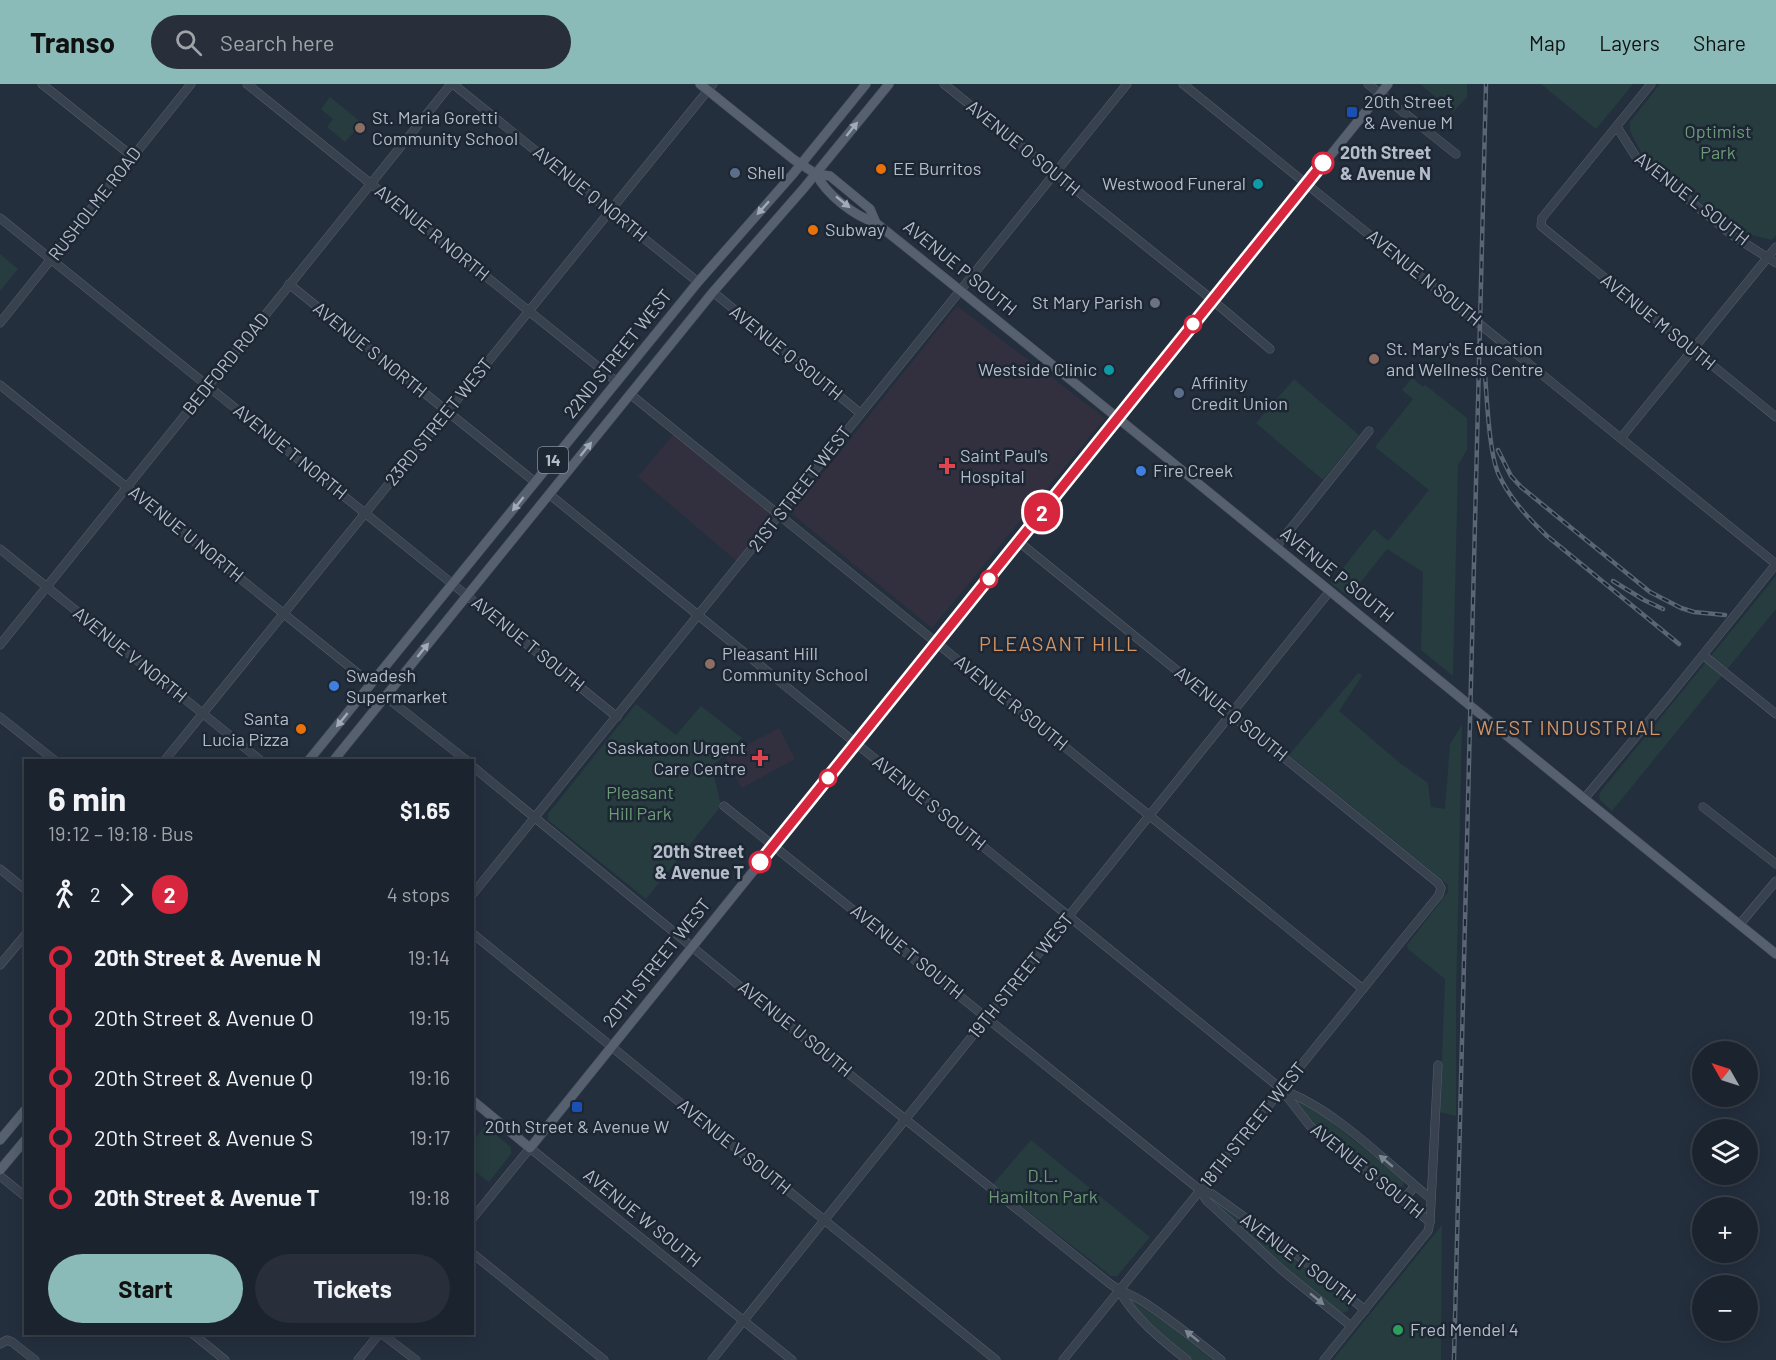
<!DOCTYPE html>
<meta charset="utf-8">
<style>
:root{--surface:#1b232e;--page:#282f3a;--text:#f1f3f6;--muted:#a0a4aa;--line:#39404a;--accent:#8bbbb9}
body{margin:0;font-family:Barlow,sans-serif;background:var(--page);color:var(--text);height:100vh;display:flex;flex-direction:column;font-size:22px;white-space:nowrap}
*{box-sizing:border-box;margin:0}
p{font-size:20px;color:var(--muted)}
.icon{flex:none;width:33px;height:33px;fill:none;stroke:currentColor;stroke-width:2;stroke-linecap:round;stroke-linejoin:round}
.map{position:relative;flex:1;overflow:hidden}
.details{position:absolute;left:24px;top:675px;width:450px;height:576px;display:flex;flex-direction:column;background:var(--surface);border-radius:0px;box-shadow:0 3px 15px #0003,0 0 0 2px var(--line)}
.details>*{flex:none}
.badge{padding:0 12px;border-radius:20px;font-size:21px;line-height:39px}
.needle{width:39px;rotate:309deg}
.fabs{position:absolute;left:1692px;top:957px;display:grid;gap:12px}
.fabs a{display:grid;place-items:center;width:66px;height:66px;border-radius:50%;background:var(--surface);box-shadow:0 3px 15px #0003,0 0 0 2px var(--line);font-size:30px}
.map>.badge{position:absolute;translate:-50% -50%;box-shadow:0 0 0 3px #fff}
.legs{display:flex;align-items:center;gap:9px;height:66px;padding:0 24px;font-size:20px}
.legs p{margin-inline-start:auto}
.headline{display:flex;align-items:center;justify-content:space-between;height:102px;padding:0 24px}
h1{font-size:33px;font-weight:700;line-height:45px}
.primary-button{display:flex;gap:12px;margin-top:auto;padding:12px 24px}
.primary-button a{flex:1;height:69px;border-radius:36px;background:var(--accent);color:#111;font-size:24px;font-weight:700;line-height:69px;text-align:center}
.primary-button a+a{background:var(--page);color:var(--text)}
ul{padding:0 24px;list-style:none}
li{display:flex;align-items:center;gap:21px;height:60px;font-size:22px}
li i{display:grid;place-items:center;width:9px;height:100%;margin:0 8px;background:currentColor}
li i::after{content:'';width:15px;height:15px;margin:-8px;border:4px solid;border-radius:50%;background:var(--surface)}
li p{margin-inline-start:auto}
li:first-child i{background:linear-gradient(#0000 50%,currentColor 0)}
li:last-child i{background:linear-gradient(currentColor 50%,#0000 0)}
header{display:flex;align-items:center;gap:36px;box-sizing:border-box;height:84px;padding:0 30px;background:var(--accent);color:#111}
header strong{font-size:28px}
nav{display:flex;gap:33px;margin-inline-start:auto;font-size:21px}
.search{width:420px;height:54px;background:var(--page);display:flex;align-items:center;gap:15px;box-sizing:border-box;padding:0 21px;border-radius:33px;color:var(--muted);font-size:22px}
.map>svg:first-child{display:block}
.medical{fill:#32303f}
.green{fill:#263c3f}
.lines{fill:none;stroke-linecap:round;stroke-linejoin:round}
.minor-casing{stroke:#565f6c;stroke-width:9}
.major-casing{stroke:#414a57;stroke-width:10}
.minor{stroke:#38414e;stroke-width:8}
.major{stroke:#56606e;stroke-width:9}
.rail-casing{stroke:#5a6575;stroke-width:4.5}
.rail{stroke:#1d2633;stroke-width:2;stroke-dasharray:7;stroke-linecap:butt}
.oneway{fill:#a1aab7}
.oneway2{fill:#7c8592}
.line-1-casing{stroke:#fff;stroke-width:14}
.line-1{stroke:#d7263d;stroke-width:9}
.transit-dot{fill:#1a4fb4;stroke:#1d2633;stroke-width:2}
.education-dot{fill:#8d6e63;stroke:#1d2633;stroke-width:2}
.stop-1-dot{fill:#fff;stroke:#d7263d;stroke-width:3}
.food-dot{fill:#e8710a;stroke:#1d2633;stroke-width:2}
.service-dot{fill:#5c6f8a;stroke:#1d2633;stroke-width:2}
.culture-dot{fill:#0f9aa8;stroke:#1d2633;stroke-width:2}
.worship-dot{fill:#6b7280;stroke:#1d2633;stroke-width:2}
.health-dot{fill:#e0444e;stroke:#1d2633;stroke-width:2}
.shop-dot{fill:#3f7fe0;stroke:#1d2633;stroke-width:2}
.leisure-dot{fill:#2e9e5b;stroke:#1d2633;stroke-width:2}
.labels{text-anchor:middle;stroke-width:5;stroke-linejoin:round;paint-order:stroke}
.shield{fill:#1d2633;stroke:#878f9c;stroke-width:1.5}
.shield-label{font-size:16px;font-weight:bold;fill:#b4bcc9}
.poi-label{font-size:18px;fill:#b4bcc9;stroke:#1d2633;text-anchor:start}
.park-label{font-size:18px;fill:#6b9a76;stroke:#1d2633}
.street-label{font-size:18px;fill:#b4bcc9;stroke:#1d2633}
.stop-label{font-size:18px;font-weight:bold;fill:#b4bcc9;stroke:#1d2633;text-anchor:start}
.neighbourhood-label{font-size:20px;letter-spacing:1.5px;fill:#d59563;stroke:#1d2633}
</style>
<header>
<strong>Transo</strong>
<div class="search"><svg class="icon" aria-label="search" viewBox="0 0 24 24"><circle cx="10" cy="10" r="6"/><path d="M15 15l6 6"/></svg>Search here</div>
<nav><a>Map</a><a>Layers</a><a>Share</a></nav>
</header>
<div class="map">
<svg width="1776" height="1276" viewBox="0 0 1776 1276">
<rect width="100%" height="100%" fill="#242f3e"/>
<g class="medical">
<polygon points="957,222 1105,334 932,544 791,429"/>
<polygon points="673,351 779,431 740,480 638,393"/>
<polygon points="779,644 795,675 742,704 725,673"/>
</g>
<g class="green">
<polygon points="1420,0 1467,0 1467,13 1453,28"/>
<polygon points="1541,0 1633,0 1596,45"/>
<polygon points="1660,0 1776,0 1776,151 1772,156 1735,147 1641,68 1630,47 1630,38"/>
<polygon points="330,13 362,39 345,58 327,43 333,35 321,25"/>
<polygon points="0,170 18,185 0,207"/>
<polygon points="1412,294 1423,303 1425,301 1467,334 1467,366 1458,381 1453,592 1421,566 1423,488 1387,465 1349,513 1331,499 1374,445 1388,457 1429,406 1375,363 1413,315 1402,306"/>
<polygon points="1294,295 1359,351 1323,396 1256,339"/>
<polygon points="1776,492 1776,525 1612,727 1600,716 1599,711 1602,706"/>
<polygon points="1358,589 1362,592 1339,627 1401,680 1428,699 1431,723 1445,725 1450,660 1462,641 1456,913 1456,1032 1440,1028 1445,895 1408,865 1407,861 1448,808 1448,801 1289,671"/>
<polygon points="636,620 676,651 701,622 742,654 712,683 721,722 646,815 548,736 548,730"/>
<polygon points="1297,1016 1324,1032 1403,1096 1404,1099 1402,1104 1395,1105 1316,1042 1296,1019"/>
<polygon points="485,1042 511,1063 511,1070 489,1098 473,1086 473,1057"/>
<polygon points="1031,1056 1150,1153 1117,1192 1111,1192 993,1100"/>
<polygon points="1210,1114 1292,1173 1347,1218 1349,1221 1348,1227 1343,1229 1340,1228 1285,1183"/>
<polygon points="1442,1141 1441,1276 1333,1276"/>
<polygon points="1131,1216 1171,1242 1213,1276 1193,1276 1165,1253 1129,1218"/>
</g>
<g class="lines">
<defs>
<g id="minor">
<polyline points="42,0 133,73"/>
<polyline points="247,0 617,298"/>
<polyline points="453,0 698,198"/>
<polyline points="944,0 1204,209 1270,265"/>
<polyline points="1183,0 1776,480 1669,613 1584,715"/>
<polyline points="1368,0 1456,70"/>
<polyline points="1651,0 1542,134 1541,142 1776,333"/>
<polyline points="1617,43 1636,73 1732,151 1776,179"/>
<polyline points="0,134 617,633"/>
<polyline points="289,200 535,398"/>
<polyline points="713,208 860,329"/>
<polyline points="0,239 191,0"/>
<polyline points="0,301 371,600"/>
<polyline points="630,310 1363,905"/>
<polyline points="1621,354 1776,163"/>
<polyline points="549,410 1274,999 1282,1006 1310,1042 1430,1138"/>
<polyline points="1019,458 1438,799 1441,804 1439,811 1404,854 1063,1276"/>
<polyline points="1276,463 1369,347"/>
<polyline points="0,465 260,676"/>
<polyline points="0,561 451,0"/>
<polyline points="1703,571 1776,630"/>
<polyline points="386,613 466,676"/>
<polyline points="0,633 54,676"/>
<polyline points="165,676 713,0"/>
<path d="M472 682 742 904 1109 1199C1119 1207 1131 1210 1142 1217 1170 1235 1195 1255 1221 1276"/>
<polyline points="724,722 1200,1106 1212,1110 1296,1170 1365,1226"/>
<polyline points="1703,723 1776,780"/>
<polyline points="0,785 26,806"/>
<polyline points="472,811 1127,0"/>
<polyline points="1740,840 1776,797"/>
<polyline points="472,849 996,1276"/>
<polyline points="0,881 26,850"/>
<path d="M1282 1006C1334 1024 1387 1079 1431 1115"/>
<polyline points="0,1092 26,1113"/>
<polyline points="1200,1106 1207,1117 1283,1187 1351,1242"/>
<polyline points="1403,1116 1415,1102"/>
<polyline points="472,1135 530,1064 792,1276"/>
<polyline points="472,1169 604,1276"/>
<path d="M1119 1206C1135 1235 1162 1256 1187 1276"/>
<polyline points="193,1250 225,1276"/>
<polyline points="382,1250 416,1276"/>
<polyline points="0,1260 7,1256 12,1258 35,1276"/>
<polyline points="358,1276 379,1250"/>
<polyline points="712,1276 1329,508"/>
<polyline points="1324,1276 1428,1147 1430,1138 1438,981"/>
</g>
<g id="major">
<polyline points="700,0 793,75 816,90 830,92 870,125 876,139"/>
<path d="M816 90C827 111 853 131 876 139 1178 380 1475 628 1776 870"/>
<polyline points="309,676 698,198 793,90 866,0"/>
<polyline points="334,676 713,208 804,104 889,0"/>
<polyline points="472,1016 530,1064 1388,0"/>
<polyline points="0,1056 26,1025"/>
<polyline points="0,1086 26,1055"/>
</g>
</defs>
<use href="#minor" class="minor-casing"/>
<use href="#major" class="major-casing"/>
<use href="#minor" class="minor"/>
<use href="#major" class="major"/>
<defs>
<g id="rail">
<path d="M1485 291C1487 316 1489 367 1498 389 1509 414 1528 434 1547 452L1679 560"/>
<polyline points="1498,366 1511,392 1521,403 1650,508 1681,524 1694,528 1725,531"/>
<polyline points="1613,497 1644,516 1663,525"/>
<polyline points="1454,1276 1486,0"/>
</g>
</defs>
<use href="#rail" class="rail-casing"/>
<use href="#rail" class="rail"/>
</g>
<defs><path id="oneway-solid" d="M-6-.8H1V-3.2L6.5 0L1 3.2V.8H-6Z" transform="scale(1.5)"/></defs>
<g class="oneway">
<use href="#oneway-solid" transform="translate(852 45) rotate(-51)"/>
<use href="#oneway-solid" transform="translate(843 118) rotate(39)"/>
<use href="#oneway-solid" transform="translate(763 124) rotate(132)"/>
<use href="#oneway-solid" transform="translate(586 365) rotate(-51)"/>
<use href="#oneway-solid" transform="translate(518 420) rotate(129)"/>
<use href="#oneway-solid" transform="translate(423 566) rotate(-51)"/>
<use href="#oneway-solid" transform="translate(342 636) rotate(129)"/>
</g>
<g class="oneway2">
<use href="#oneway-solid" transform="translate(1386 1077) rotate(-140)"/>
<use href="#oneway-solid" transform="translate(1317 1215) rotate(39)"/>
<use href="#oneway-solid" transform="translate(1192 1252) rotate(-141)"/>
</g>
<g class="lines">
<defs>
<polyline id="line-1" points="760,778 1323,79"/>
</defs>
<use href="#line-1" class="line-1-casing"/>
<use href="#line-1" class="line-1"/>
</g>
<g class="transit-dot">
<rect x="1346" y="22" width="12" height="12" rx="3"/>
<rect x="571" y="1017" width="12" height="12" rx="3"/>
</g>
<g class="education-dot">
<circle cx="360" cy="44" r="6"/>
<circle cx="1374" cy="275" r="6"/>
<circle cx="710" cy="580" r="6"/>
</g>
<g class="stop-1-dot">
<circle cx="1323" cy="79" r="10"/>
<circle cx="1193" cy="240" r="8"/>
<circle cx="989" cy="495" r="8"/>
<circle cx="828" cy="694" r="8"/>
<circle cx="760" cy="778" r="10"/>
</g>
<g class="food-dot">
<circle cx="881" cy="85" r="6"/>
<circle cx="813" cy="146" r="6"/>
<circle cx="301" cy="645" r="6"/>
</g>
<g class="service-dot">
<circle cx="735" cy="89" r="6"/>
<circle cx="1179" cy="309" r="6"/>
</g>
<g class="culture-dot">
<circle cx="1258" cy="100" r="6"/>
<circle cx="1109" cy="286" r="6"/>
</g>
<circle class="worship-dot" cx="1155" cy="219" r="6"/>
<g class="health-dot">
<path d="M944 373h6v6h6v6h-6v6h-6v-6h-6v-6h6z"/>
<path d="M757 665h6v6h6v6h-6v6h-6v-6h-6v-6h6z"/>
</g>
<g class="shop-dot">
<circle cx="1141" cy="387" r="6"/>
<circle cx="334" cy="602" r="6"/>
</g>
<circle class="leisure-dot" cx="1398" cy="1246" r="6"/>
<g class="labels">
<rect class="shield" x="538" y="363" width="30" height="26" rx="4.5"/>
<g class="shield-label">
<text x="553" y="382">14</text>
</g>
<g class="poi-label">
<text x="1364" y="24">20th Street<tspan x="1364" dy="21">&amp; Avenue M</tspan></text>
<text x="372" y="40">St. Maria Goretti<tspan x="372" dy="21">Community School</tspan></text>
<text x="893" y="91">EE Burritos</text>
<text x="747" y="95">Shell</text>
<text x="1246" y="106" text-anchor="end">Westwood Funeral</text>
<text x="825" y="152">Subway</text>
<text x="1143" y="225" text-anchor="end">St Mary Parish</text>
<text x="1386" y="271">St. Mary's Education<tspan x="1386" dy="21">and Wellness Centre</tspan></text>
<text x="1097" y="292" text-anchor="end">Westside Clinic</text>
<text x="1191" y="305">Affinity<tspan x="1191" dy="21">Credit Union</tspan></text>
<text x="960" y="378">Saint Paul's<tspan x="960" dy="21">Hospital</tspan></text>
<text x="1153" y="393">Fire Creek</text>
<text x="722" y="576">Pleasant Hill<tspan x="722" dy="21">Community School</tspan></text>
<text x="346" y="598">Swadesh<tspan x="346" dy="21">Supermarket</tspan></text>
<text x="289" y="641" text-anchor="end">Santa<tspan x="289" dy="21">Lucia Pizza</tspan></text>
<text x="746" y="670" text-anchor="end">Saskatoon Urgent<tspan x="746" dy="21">Care Centre</tspan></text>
<text x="577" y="1049" text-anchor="middle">20th Street &amp; Avenue W</text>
<text x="1410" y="1252">Fred Mendel 4</text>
</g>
<g class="park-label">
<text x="1718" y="54">Optimist<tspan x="1718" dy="21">Park</tspan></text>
<text x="640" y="715">Pleasant<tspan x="640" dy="21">Hill Park</tspan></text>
<text x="1043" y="1098">D.L.<tspan x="1043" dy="21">Hamilton Park</tspan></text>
</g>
<g class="street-label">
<text transform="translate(1023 64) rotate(39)" y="6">AVENUE O SOUTH</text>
<text transform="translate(590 110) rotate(39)" y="6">AVENUE Q NORTH</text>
<text transform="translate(1692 115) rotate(38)" y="6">AVENUE L SOUTH</text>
<text transform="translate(95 120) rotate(-52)" y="6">RUSHOLME ROAD</text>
<text transform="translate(432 149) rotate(39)" y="6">AVENUE R NORTH</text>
<text transform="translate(960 184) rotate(39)" y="6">AVENUE P SOUTH</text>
<text transform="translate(1424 194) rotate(39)" y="6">AVENUE N SOUTH</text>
<text transform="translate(1658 238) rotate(39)" y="6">AVENUE M SOUTH</text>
<text transform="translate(370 266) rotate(39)" y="6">AVENUE S NORTH</text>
<text transform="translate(786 269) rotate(39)" y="6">AVENUE Q SOUTH</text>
<text transform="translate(618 270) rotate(-51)" y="6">22ND STREET WEST</text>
<text transform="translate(226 280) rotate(-51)" y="6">BEDFORD ROAD</text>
<text transform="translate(439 338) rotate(-51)" y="6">23RD STREET WEST</text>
<text transform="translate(290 368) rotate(39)" y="6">AVENUE T NORTH</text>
<text transform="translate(800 405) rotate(-52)" y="6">21ST STREET WEST</text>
<text transform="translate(186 450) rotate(39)" y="6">AVENUE U NORTH</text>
<text transform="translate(1337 491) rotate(39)" y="6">AVENUE P SOUTH</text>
<text transform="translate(528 560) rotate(39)" y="6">AVENUE T SOUTH</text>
<text transform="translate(130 571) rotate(39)" y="6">AVENUE V NORTH</text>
<text transform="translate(1011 619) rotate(39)" y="6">AVENUE R SOUTH</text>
<text transform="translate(1231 630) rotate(39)" y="6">AVENUE Q SOUTH</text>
<text transform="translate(929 719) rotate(39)" y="6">AVENUE S SOUTH</text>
<text transform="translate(907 868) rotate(39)" y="6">AVENUE T SOUTH</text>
<text transform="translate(657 879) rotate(-51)" y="6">20TH STREET WEST</text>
<text transform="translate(1021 892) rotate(-51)" y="6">19TH STREET WEST</text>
<text transform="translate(795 945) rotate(39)" y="6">AVENUE U SOUTH</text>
<text transform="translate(1253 1041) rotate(-51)" y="6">18TH STREET WEST</text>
<text transform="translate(734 1063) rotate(39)" y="6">AVENUE V SOUTH</text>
<text transform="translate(1367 1087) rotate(39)" y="6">AVENUE S SOUTH</text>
<text transform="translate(642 1134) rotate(39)" y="6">AVENUE W SOUTH</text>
<text transform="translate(1298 1175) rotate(37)" y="6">AVENUE T SOUTH</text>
</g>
<g class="stop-label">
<text x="1340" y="75">20th Street<tspan x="1340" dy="21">&amp; Avenue N</tspan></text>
<text x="744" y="774" text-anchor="end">20th Street<tspan x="744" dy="21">&amp; Avenue T</tspan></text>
</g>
<g class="neighbourhood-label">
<text x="1059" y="567">PLEASANT HILL</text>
<text x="1569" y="651">WEST INDUSTRIAL</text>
</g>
</g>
</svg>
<div class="fabs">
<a><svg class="needle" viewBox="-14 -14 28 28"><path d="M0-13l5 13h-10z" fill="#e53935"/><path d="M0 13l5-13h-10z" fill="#a0a4aa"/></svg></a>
<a><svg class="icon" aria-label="layers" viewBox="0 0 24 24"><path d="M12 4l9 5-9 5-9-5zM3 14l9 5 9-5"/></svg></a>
<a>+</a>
<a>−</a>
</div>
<b class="badge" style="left:1042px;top:428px;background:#d7263d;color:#fff">2</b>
<section class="details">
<div class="headline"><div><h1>6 min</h1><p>19:12 – 19:18 · Bus</p></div><b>$1.65</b></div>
<div class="legs"><svg class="icon" aria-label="walk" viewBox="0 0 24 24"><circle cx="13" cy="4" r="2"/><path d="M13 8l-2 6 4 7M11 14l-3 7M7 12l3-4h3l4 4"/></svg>2<svg class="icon" aria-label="forward" viewBox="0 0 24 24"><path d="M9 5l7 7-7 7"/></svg><b class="badge" style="background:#d7263d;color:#fff">2</b><p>4 stops</p></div>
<ul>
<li><i style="color:#d7263d"></i><b>20th Street &amp; Avenue N</b><p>19:14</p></li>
<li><i style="color:#d7263d"></i><span>20th Street &amp; Avenue O</span><p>19:15</p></li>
<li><i style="color:#d7263d"></i><span>20th Street &amp; Avenue Q</span><p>19:16</p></li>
<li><i style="color:#d7263d"></i><span>20th Street &amp; Avenue S</span><p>19:17</p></li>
<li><i style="color:#d7263d"></i><b>20th Street &amp; Avenue T</b><p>19:18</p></li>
</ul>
<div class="primary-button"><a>Start</a><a>Tickets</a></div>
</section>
</div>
